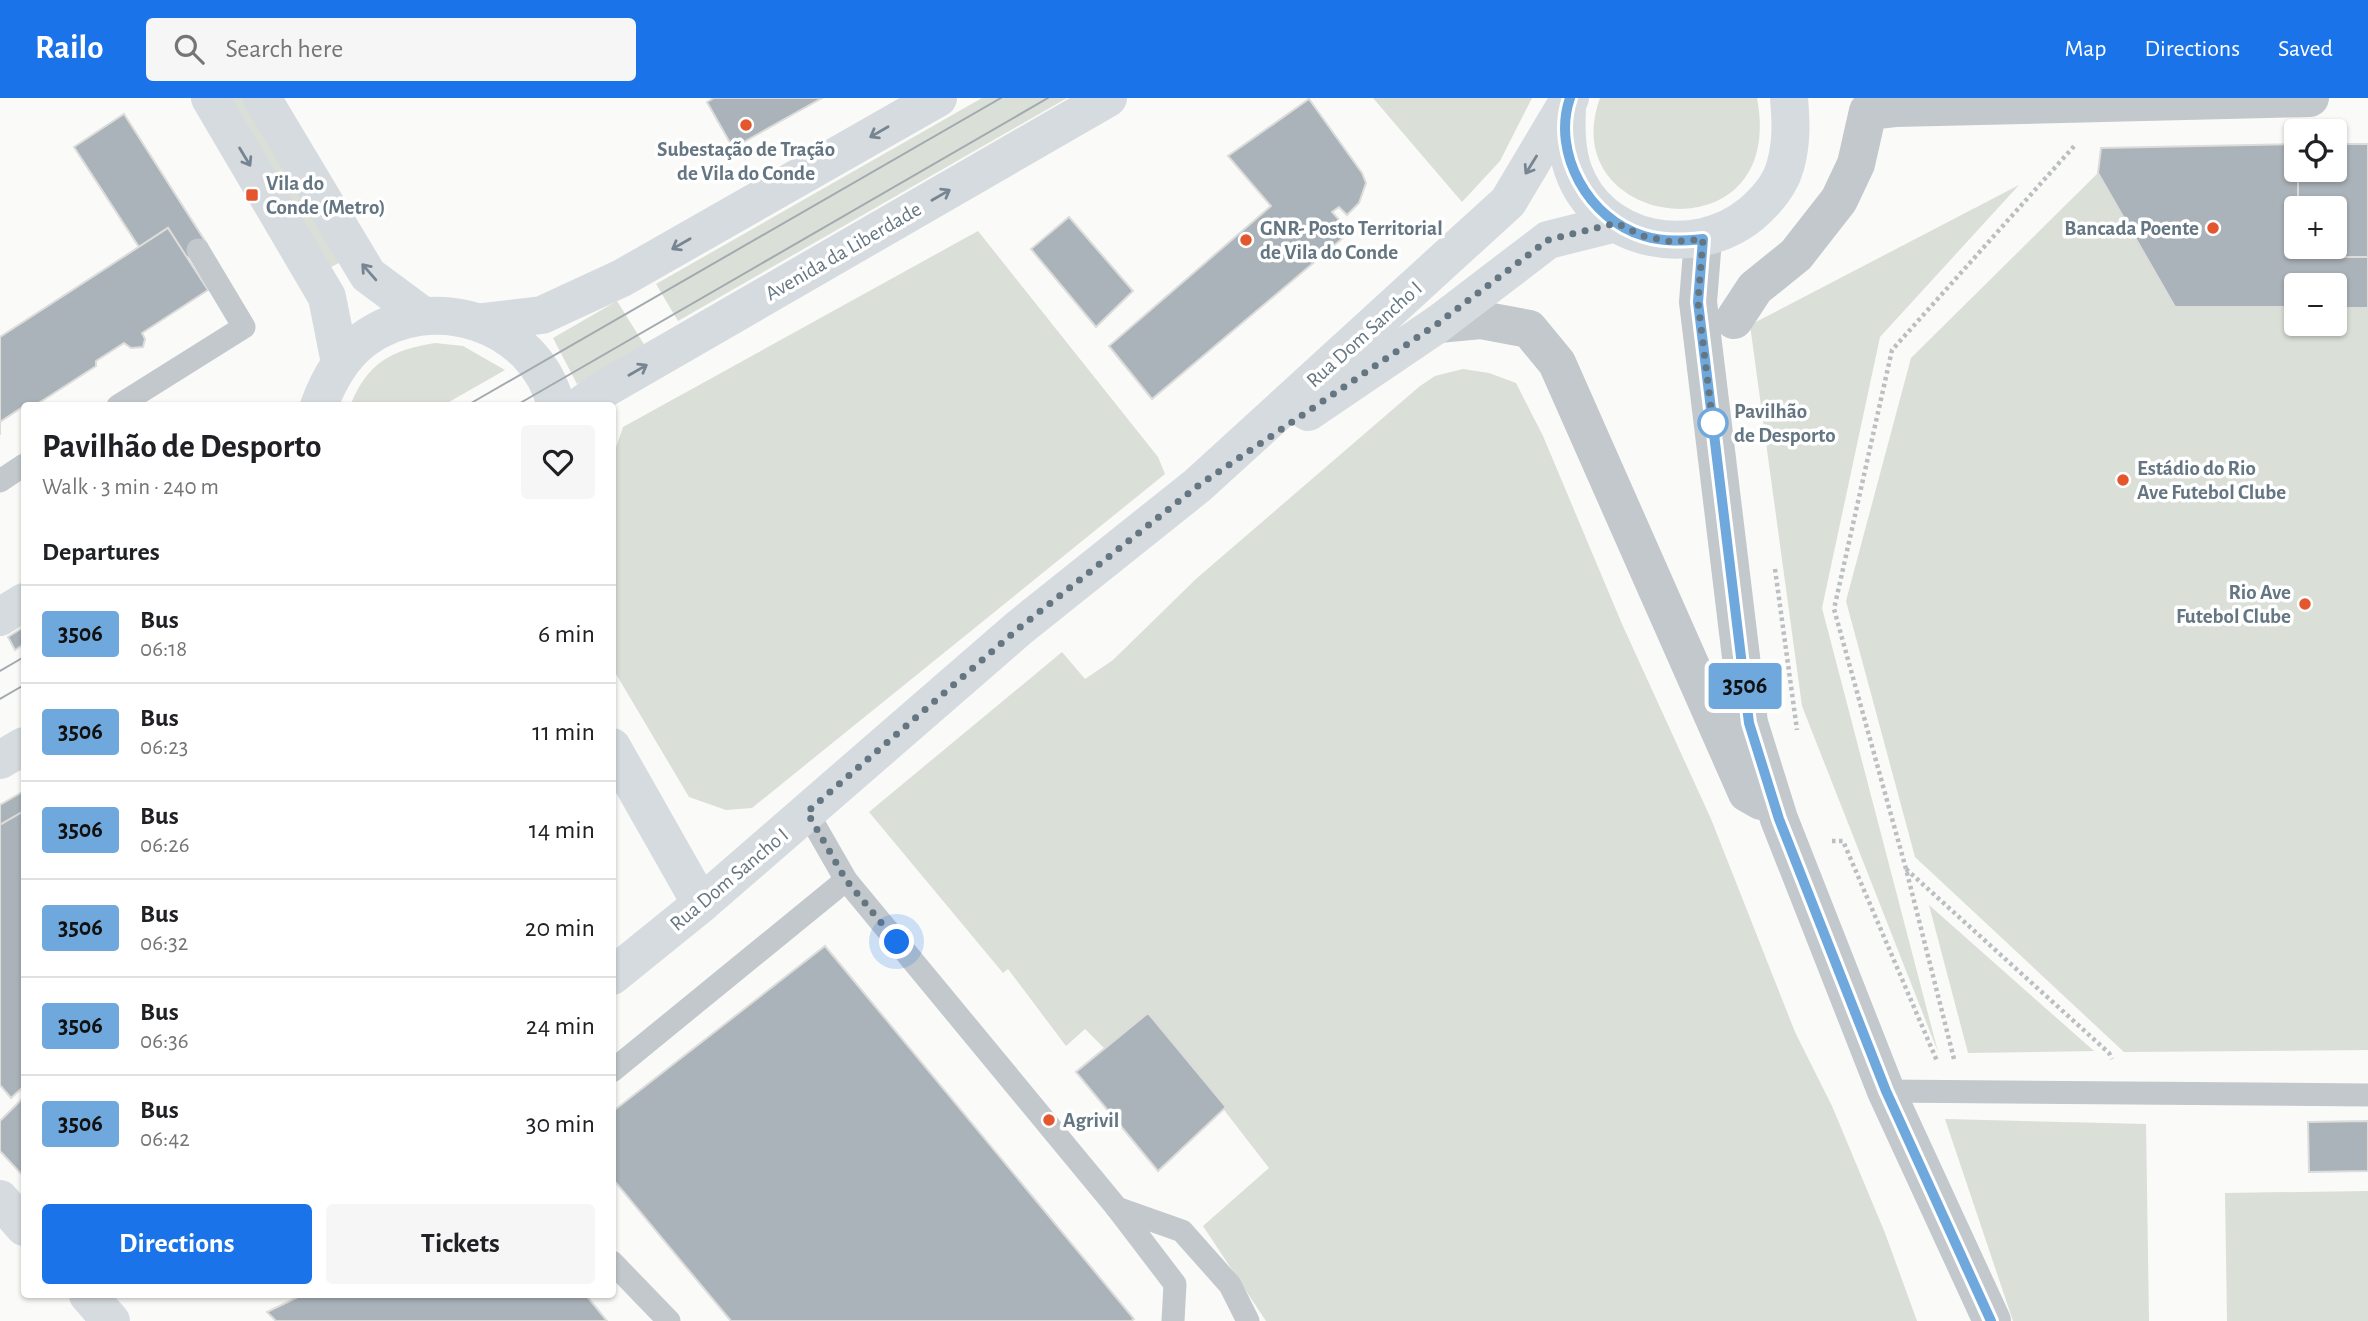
<!DOCTYPE html>
<meta charset="utf-8">
<style>
:root{--surface:#fff;--page:#f6f6f6;--text:#202124;--muted:#757577;--line:#e0e0e0;--accent:#1a73e8}
body{margin:0;font-family:"Alegreya Sans",sans-serif;background:var(--page);color:var(--text);height:100vh;display:flex;flex-direction:column;font-size:26px;white-space:nowrap}
*{box-sizing:border-box;margin:0}
p{font-size:23px;color:var(--muted)}
.icon{flex:none;width:38px;height:38px;fill:none;stroke:currentColor;stroke-width:2;stroke-linecap:round;stroke-linejoin:round}
.map{position:relative;flex:1;overflow:hidden}
.details{position:absolute;left:21px;top:304px;width:595px;height:896px;display:flex;flex-direction:column;background:var(--surface);border-radius:7px;box-shadow:0 2px 5px #0004}
.details>*{flex:none}
.badge{padding:0 14px;border-radius:5px;font-size:24px;line-height:46px}
.fabs{position:absolute;left:2284px;top:21px;display:grid;gap:14px}
.fabs a{display:grid;place-items:center;width:63px;height:63px;border-radius:7px;background:var(--surface);box-shadow:0 2px 5px #0004;font-size:35px}
.you{position:absolute;width:35px;height:35px;margin:-18px;border:5px solid #fff;border-radius:50%;background:#1a73e8;box-shadow:0 0 0 10px #1a73e833}
.map>.badge{position:absolute;translate:-50% -50%;box-shadow:0 0 0 4px #fff}
h2{padding:0 21px;font-size:26px;line-height:63px}
.round{display:grid;place-items:center;flex:none;width:74px;height:74px;border-radius:7px;background:var(--page)}
.head{display:flex;align-items:center;justify-content:space-between;height:119px;padding:0 21px}
h1{font-size:33px;font-weight:700;line-height:52px}
.primary-button{display:flex;gap:14px;margin-top:auto;padding:14px 21px}
.primary-button a{flex:1;height:80px;border-radius:7px;background:var(--accent);color:#fff;font-size:28px;font-weight:700;line-height:80px;text-align:center}
.primary-button a+a{background:var(--page);color:var(--text)}
ul{padding:0;list-style:none}
li{display:flex;align-items:center;gap:21px;height:98px;padding:0 21px;border-top:2px solid var(--line)}
li div{flex:1}
li b{display:block;font-size:26px}
li em{font-style:normal}
li .badge{min-width:77px;font-weight:700;text-align:center}
header{display:flex;align-items:center;gap:42px;box-sizing:border-box;height:98px;padding:0 35px;background:var(--accent);color:#fff}
header strong{font-size:33px}
nav{display:flex;gap:38px;margin-inline-start:auto;font-size:24px}
.search{width:490px;height:63px;background:var(--page);display:flex;align-items:center;gap:18px;box-sizing:border-box;padding:0 24px;border-radius:7px;color:var(--muted);font-size:26px}
.map>svg:first-child{display:block}
.green{fill:#dadfd7;fill-rule:evenodd}
.building{fill:#aab3b9;stroke:#dcdcda;stroke-width:2;fill-rule:evenodd}
.lines{fill:none;stroke-linecap:round;stroke-linejoin:round}
.path{stroke:#bbbfc2;stroke-width:4.5;stroke-dasharray:3.5 3.5;stroke-linecap:butt}
.lane{stroke:#c3c8cc;stroke-width:23}
.street{stroke:#c3c8cc;stroke-width:38}
.secondary{stroke:#d6dbdf;stroke-width:38}
.tram{stroke:#a2aab0;stroke-width:2}
.oneway{stroke:#768591}
.line-casing{stroke:#fff;stroke-width:16}
.line{stroke:#6fa8dc;stroke-width:10}
.walk{stroke:#657683;stroke-width:7;stroke-dasharray:0 12.6}
.poi-dot{fill:#e4572e;stroke:#fff;stroke-width:2.5}
.stop-dot{fill:#fff;stroke:#6fa8dc;stroke-width:3.5}
.labels{text-anchor:middle;stroke-width:7;stroke-linejoin:round;paint-order:stroke}
.poi-label{font-size:21px;font-weight:bold;fill:#657683;stroke:#fff;text-anchor:start}
.street-label{font-size:21px;fill:#657683;stroke:#fff}
.stop-label{font-size:21px;font-weight:bold;fill:#657683;stroke:#fff;text-anchor:start}
</style>
<header>
<strong>Railo</strong>
<div class="search"><svg class="icon" aria-label="search" viewBox="0 0 24 24"><circle cx="10" cy="10" r="6"/><path d="M15 15l6 6"/></svg>Search here</div>
<nav><a>Map</a><a>Directions</a><a>Saved</a></nav>
</header>
<div class="map">
<svg width="2368" height="1223" viewBox="0 0 2368 1223">
<rect width="100%" height="100%" fill="#fafaf8"/>
<g class="green">
<polygon points="228,0 245,0 343,163 329,170"/>
<polygon points="982,0 1067,0 678,223 656,186"/>
<polygon points="1373,0 1532,0 1500,63 1462,104"/>
<path d="M1600 0H1757C1788 163 1552 132 1600 0Z"/>
<path d="M2296 46V72H2334L2368 46V952L2124 954 1915 759 1846 503 1911 260 2098 75 2101 50ZM2296 110H2334V149H2296ZM2296 187H2334V226H2296Z"/>
<polygon points="2019,87 1880,239 1822,510 1938,954 1802,608 1750,227"/>
<polygon points="978,133 1158,359 1165,376 752,710 726,712 689,699 613,571 612,361 623,329"/>
<polygon points="617,203 645,248 577,286 553,240"/>
<path d="M435 245 463 248 505 272 442 308H350C367 265 391 252 435 245Z"/>
<polygon points="1463,271 1489,275 1516,285 1543,338 1622,526 1711,721 1795,934 1832,1008 1885,1135 1917,1223 1266,1223 1203,1128 1269,1070 1149,915 1105,951 1085,931 1066,948 1008,871 1003,875 869,714 1062,554 1085,581 1113,562 1197,480 1420,288 1435,278"/>
<polygon points="1929,807 2094,953 1968,955"/>
<polygon points="1945,1021 2146,1026 2149,1223 2013,1223"/>
<polygon points="2368,1093 2368,1223 2227,1223 2225,1095"/>
</g>
<g class="building">
<polygon points="714,0 822,0 733,50 707,4"/>
<polygon points="1309,1 1362,75 1366,85 1359,105 1347,117 1339,109 1332,114 1350,134 1152,301 1109,248 1271,108 1228,58"/>
<polygon points="124,16 207,146 187,160 168,130 139,149 74,49"/>
<path d="M2296 46V72H2334V46H2368V210H2334V187H2296V209H2175L2098 75 2101 50ZM2296 110H2334V149H2296Z"/>
<polygon points="2334,46 2368,46 2368,159 2299,159 2298,149 2334,149 2334,110 2298,110 2298,72 2334,72"/>
<polygon points="1069,119 1133,193 1096,229 1031,151"/>
<polygon points="168,130 208,192 142,235 145,241 143,249 131,250 124,245 96,263 96,268 34,308 24,308 0,324 0,337 0,239"/>
<polygon points="24,529 24,546 15,552 8,539"/>
<polygon points="24,693 24,713 0,727 0,707"/>
<polygon points="24,713 24,988 11,1000 0,987 0,727"/>
<polygon points="825,848 1134,1221 1131,1223 731,1223 612,1080 612,1014"/>
<polygon points="1148,915 1226,1009 1158,1073 1076,974"/>
<polygon points="24,999 24,1079 0,1053 0,1023"/>
<polygon points="2368,1023 2368,1073 2309,1074 2308,1024"/>
<polygon points="302,1197 586,1197 607,1223 276,1223 267,1214"/>
</g>
<g class="lines">
<g class="path">
<polyline points="1775,471 1797,632"/>
<polyline points="1832,743 1843,743 1937,963"/>
<polyline points="1906,771 1834,511 1892,252 2076,46"/>
<polyline points="1954,961 1906,771 2109,955 2112,961"/>
</g>
<g class="lane">
<polyline points="118,308 244,229 198,152"/>
<polyline points="0,383 24,367"/>
<polyline points="846,782 1117,1110 1175,1186 1173,1223"/>
<polyline points="612,973 846,782 807,714"/>
<polyline points="1886,993 2368,997"/>
<polyline points="1117,1110 1182,1133 1230,1187 1248,1223"/>
<polyline points="612,1164 669,1223"/>
</g>
<g class="street">
<polyline points="1703,141 1698,204 1749,625 1779,721 1886,993 1992,1223"/>
<polyline points="1734,222 1755,190 1796,157 1839,102 1856,66 1868,13 1895,10 2310,0"/>
<polyline points="1438,226 1481,222 1529,231 1557,265 1747,695 1761,703"/>
</g>
<g class="secondary">
<polyline points="210,0 327,199 340,265"/>
<polyline points="262,0 368,177 422,217"/>
<path d="M1567 9C1566 31 1566 51 1573 72 1599 146 1695 162 1751 116 1765 104 1780 87 1785 69 1792 45 1791 24 1789 0"/>
<polyline points="483,224 542,217 622,180 938,0"/>
<path d="M319 308C328 283 341 259 363 242 431 191 536 224 556 308"/>
<polyline points="580,308 599,294 1108,0"/>
<polyline points="1308,314 1438,226 1548,142 1616,125"/>
<polyline points="0,519 24,504"/>
<polyline points="612,649 701,806"/>
<polyline points="0,662 24,648"/>
<polyline points="612,878 701,806 1019,530 1198,387 1463,145 1508,104 1570,0"/>
<polyline points="0,1101 24,1129"/>
<polyline points="88,1197 111,1223"/>
</g>
<g class="tram">
<polyline points="466,308 1001,0"/>
<polyline points="515,308 1048,0"/>
<polyline points="0,573 24,559"/>
<polyline points="0,601 24,587"/>
</g>
</g>
<defs><path id="oneway-shaft" d="M-6 0H5M1.5-3L5.5 0L1.5 3" fill="none" stroke-width="1.6" stroke-linecap="round" stroke-linejoin="round" transform="scale(1.75)"/></defs>
<g class="oneway">
<use href="#oneway-shaft" transform="translate(879 34) rotate(150)"/>
<use href="#oneway-shaft" transform="translate(245 59) rotate(59)"/>
<use href="#oneway-shaft" transform="translate(1531 67) rotate(122)"/>
<use href="#oneway-shaft" transform="translate(941 97) rotate(-30)"/>
<use href="#oneway-shaft" transform="translate(681 146) rotate(150)"/>
<use href="#oneway-shaft" transform="translate(369 174) rotate(-131)"/>
<use href="#oneway-shaft" transform="translate(638 272) rotate(-30)"/>
</g>
<g class="lines">
<defs>
<path id="line" d="M1570 0C1551 55 1589 122 1644 138 1664 144 1682 143 1703 141L1698 204 1749 625 1779 721 1886 993 1991 1223"/>
</defs>
<use href="#line" class="line-casing"/>
<use href="#line" class="line"/>
<polyline class="walk" points="897,844 846,782 807,714 1019,530 1199,387 1437,226 1548,142 1616,125 1643,138 1672,144 1703,141 1698,204 1714,335 1713,325"/>
</g>
<g class="poi-dot">
<circle cx="746" cy="27" r="7"/>
<rect x="245" y="90" width="14" height="14" rx="3.5"/>
<circle cx="2213" cy="130" r="7"/>
<circle cx="1246" cy="142" r="7"/>
<circle cx="2123" cy="382" r="7"/>
<circle cx="2305" cy="506" r="7"/>
<circle cx="1049" cy="1022" r="7"/>
</g>
<circle class="stop-dot" cx="1713" cy="325" r="14"/>
<g class="labels">
<g class="poi-label">
<text x="746" y="58" text-anchor="middle">Subestação de Tração<tspan x="746" dy="24">de Vila do Conde</tspan></text>
<text x="266" y="92">Vila do<tspan x="266" dy="24">Conde (Metro)</tspan></text>
<text x="1260" y="137">GNR- Posto Territorial<tspan x="1260" dy="24">de Vila do Conde</tspan></text>
<text x="2199" y="137" text-anchor="end">Bancada Poente</text>
<text x="2137" y="377">Estádio do Rio<tspan x="2137" dy="24">Ave Futebol Clube</tspan></text>
<text x="2291" y="501" text-anchor="end">Rio Ave<tspan x="2291" dy="24">Futebol Clube</tspan></text>
<text x="1063" y="1029">Agrivil</text>
</g>
<g class="street-label">
<text transform="translate(843 153) rotate(-30)" y="7">Avenida da Liberdade</text>
<text transform="translate(1364 236) rotate(-42)" y="7">Rua Dom Sancho I</text>
<text transform="translate(729 781) rotate(-40)" y="7">Rua Dom Sancho I</text>
</g>
<g class="stop-label">
<text x="1734" y="320">Pavilhão<tspan x="1734" dy="24">de Desporto</tspan></text>
</g>
</g>
</svg>
<div class="fabs">
<a><svg class="icon" aria-label="locate" viewBox="0 0 24 24"><circle cx="12" cy="12" r="6"/><path d="M12 2v4M12 18v4M2 12h4M18 12h4"/></svg></a>
<a>+</a>
<a>−</a>
</div>
<div class="you" style="left:897px;top:844px"></div>
<b class="badge" style="left:1745px;top:588px;background:#6fa8dc;color:#111">3506</b>
<section class="details">
<div class="head"><div><h1>Pavilhão de Desporto</h1><p>Walk · 3 min · 240 m</p></div><a class="round"><svg class="icon" aria-label="heart" viewBox="0 0 24 24"><path d="M12 20l-8-8c-3-5 5-10 8-4 3-6 11-1 8 4z"/></svg></a></div>
<h2>Departures</h2>
<ul>
<li><span class="badge" style="background:#6fa8dc;color:#111">3506</span><div><b>Bus</b><p>06:18</p></div><em>6 min</em></li>
<li><span class="badge" style="background:#6fa8dc;color:#111">3506</span><div><b>Bus</b><p>06:23</p></div><em>11 min</em></li>
<li><span class="badge" style="background:#6fa8dc;color:#111">3506</span><div><b>Bus</b><p>06:26</p></div><em>14 min</em></li>
<li><span class="badge" style="background:#6fa8dc;color:#111">3506</span><div><b>Bus</b><p>06:32</p></div><em>20 min</em></li>
<li><span class="badge" style="background:#6fa8dc;color:#111">3506</span><div><b>Bus</b><p>06:36</p></div><em>24 min</em></li>
<li><span class="badge" style="background:#6fa8dc;color:#111">3506</span><div><b>Bus</b><p>06:42</p></div><em>30 min</em></li>
</ul>
<div class="primary-button"><a>Directions</a><a>Tickets</a></div>
</section>
</div>
